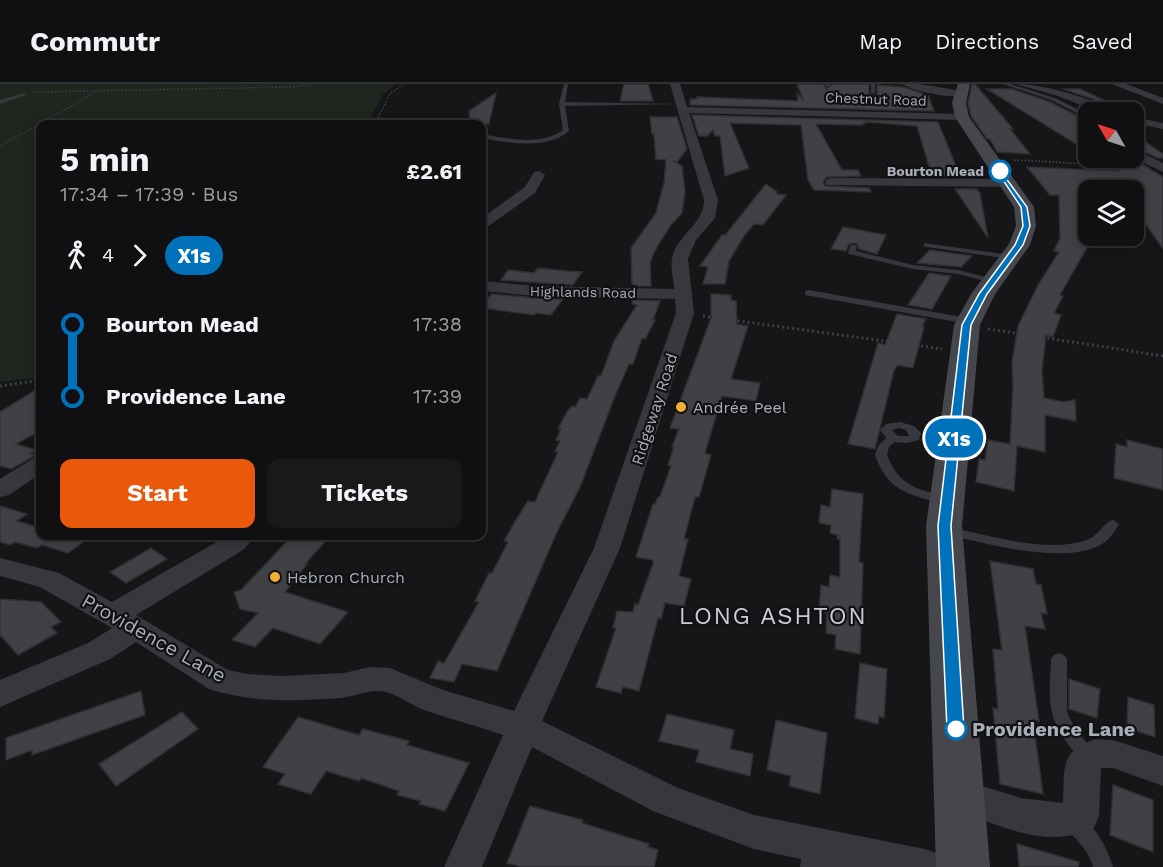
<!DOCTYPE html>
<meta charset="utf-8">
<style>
:root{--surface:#101012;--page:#19191b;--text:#f1f3f6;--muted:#9c9d9f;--line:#303032;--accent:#ea580c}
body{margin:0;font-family:"Work Sans",sans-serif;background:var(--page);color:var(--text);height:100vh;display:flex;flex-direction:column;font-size:22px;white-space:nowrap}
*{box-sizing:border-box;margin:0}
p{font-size:20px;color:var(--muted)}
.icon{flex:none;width:33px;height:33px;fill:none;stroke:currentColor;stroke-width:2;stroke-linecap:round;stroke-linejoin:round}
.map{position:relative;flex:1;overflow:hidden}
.drawer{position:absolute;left:36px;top:36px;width:450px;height:420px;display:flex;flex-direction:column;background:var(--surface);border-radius:12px;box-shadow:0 3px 15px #0003,0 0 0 2px var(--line)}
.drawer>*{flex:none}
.badge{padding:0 12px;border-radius:20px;font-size:21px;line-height:39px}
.needle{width:39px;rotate:309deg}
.fabs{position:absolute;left:1078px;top:18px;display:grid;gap:12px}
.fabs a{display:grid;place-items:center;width:66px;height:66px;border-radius:12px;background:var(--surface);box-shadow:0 3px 15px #0003,0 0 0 2px var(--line);font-size:30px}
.map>.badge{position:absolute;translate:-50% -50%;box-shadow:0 0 0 3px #fff}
.legs{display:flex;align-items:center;gap:9px;height:66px;padding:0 24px;font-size:20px}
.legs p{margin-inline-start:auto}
.head{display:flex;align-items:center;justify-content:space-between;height:102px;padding:0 24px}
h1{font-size:33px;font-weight:700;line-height:45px}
.cta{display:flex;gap:12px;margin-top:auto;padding:12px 24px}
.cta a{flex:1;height:69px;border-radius:12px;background:var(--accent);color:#fff;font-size:24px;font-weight:700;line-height:69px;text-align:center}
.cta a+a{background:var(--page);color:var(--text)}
ul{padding:0 24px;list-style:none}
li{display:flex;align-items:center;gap:21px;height:72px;font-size:22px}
li i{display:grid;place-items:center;width:9px;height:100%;margin:0 8px;background:currentColor}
li i::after{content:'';width:15px;height:15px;margin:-8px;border:4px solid;border-radius:50%;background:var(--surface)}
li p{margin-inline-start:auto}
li:first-child i{background:linear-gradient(#0000 50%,currentColor 0)}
li:last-child i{background:linear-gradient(currentColor 50%,#0000 0)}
header{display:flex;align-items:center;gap:36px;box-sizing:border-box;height:84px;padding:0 30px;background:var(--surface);border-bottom:2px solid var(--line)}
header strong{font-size:28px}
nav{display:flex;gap:33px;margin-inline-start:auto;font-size:21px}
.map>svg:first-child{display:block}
.green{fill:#1e261f}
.building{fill:#404145;stroke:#303034;stroke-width:1.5}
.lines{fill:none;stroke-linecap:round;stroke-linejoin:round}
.path-far2{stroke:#3d3f44;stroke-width:1.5;stroke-dasharray:1.5 2;stroke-linecap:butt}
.path-far1{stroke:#3d3f44;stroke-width:2;stroke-dasharray:1.5 2;stroke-linecap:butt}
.path{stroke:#3d3f44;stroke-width:3;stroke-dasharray:2 3;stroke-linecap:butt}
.lane{fill:#37383d;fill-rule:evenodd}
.street{fill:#37383d;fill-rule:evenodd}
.secondary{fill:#45474d;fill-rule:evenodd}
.line-1{fill:#0072bc;stroke:#fff;stroke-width:1.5}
.stop-1-dot{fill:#fff;stroke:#0072bc;stroke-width:3}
.poi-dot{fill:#f2b134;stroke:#111113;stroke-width:2}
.labels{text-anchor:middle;stroke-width:4.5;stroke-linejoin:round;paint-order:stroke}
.far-street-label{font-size:14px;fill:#a8adb8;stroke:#111113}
.far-stop-label{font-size:14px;font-weight:bold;fill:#a8adb8;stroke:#111113;text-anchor:end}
.poi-label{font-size:16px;fill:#a8adb8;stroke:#111113;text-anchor:start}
.street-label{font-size:16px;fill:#a8adb8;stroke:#111113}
.near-street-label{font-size:20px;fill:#a8adb8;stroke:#111113}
.near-stop-label{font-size:20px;font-weight:bold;fill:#a8adb8;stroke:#111113;text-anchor:start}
.near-quarter-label{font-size:24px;letter-spacing:1.5px;fill:#c9ccd4;stroke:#111113}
</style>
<header>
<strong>Commutr</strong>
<nav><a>Map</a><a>Directions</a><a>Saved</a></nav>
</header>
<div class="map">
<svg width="1163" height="783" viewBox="0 0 1163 783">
<rect width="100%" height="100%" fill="#161618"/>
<polygon class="green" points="0,0 396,0 383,10 367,40 40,40 40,293 0,298"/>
<g class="building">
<polygon points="624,0 648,0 653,17 620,17"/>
<polygon points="805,0 823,0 826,5 833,0 869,0 869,10 874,12 877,10 877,1 903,3 928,11 934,27 690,21 690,15 697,15 697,13 798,17 797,9 804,17 797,1"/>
<polygon points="972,0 975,0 1013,45 1010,45 1030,70 997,68 990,55 987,55 971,32 968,19"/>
<polygon points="987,5 1012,5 1050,18 1080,33 1076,38 1083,47 1089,49 1089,68"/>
<polygon points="1063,5 1080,5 1129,28 1113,28 1093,15"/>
<polygon points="496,9 489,40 470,40 469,27"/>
<polygon points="692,31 938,38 959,89 963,92 940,92 929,82 917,42 867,38 861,41 816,40 842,86 858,86 861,92 827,93 823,97 825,102 869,104 871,108 814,106 808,96 801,41 730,39 749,84 725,92 720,52 715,52 713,46 707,52 699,52"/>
<polygon points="650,33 677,33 687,65 677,78 673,77 682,82 685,108 682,129 670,142 654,168 650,179 651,202 639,202 632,200 631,164 656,129 664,99 666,76 656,75 654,50 652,50"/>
<polygon points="1134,50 1163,70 1163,74 1158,74 1134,63"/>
<polygon points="1098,74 1132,74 1163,93 1163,165 1134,123 1134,106 1089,106 1089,160 1060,211 1063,212 1054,229 1061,231 1053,253 1046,251 1042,286 1044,314 1063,318 1075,316 1076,337 1045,331 1045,368 1017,362 1014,407 976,398 979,375 985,376 988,356 1010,360 1013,301 1012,278 1018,242 1038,201 1059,168 1054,167 1060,154 1059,111 1050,111 1027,83 1119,87"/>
<polygon points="766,100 777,108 776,110 786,111 763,141 754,140 744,152 729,177 725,200 703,200 708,183 700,182 722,151 728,151 726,150"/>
<polygon points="955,105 976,105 980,109 988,154"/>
<polygon points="843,143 886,151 877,170 859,165 857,159 849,160 846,167 831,165"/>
<polygon points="930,166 972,172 961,183 917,179"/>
<polygon points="538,184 567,187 582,188 573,201 501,196 508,186 534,189"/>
<polygon points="929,189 951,192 932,225 908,221"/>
<polygon points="491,210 536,214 563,215 551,231 536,229 534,231 482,224"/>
<polygon points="711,210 731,211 731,216 736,217 737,240 748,242 731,295 760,299 756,317 722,312 705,369 711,371 699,413 695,413 684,455 688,455 679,492 691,495 684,522 665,519 661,535 658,534 639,607 623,603 621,609 596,603 616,544 613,544 617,527 633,528 635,520 638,521 653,480 653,476 636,473 653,420 655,420 658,413 660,413 671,382 668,381 674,363 672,363 679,345 670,344 711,234"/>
<polygon points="633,216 660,217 653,236 655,236 645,255 642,254 633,280 629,280 615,312 580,403 556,450 497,587 462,580 454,598 430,594 438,577 444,579 479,518 475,517 489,489 492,489 508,458 504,457 516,436 528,417 535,418 558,368 555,367 560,357 556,356 561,345 558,345 567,328 572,322 575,323 580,314 587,315 598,292 601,292 614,257 637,221 632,220"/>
<polygon points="897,230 926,235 922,242 924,243 913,284 898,281 894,286 875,365 848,360 878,259 885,261"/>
<polygon points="40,303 40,347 16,360 36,366 30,369 36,371 11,385 0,382 0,328"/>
<polygon points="1127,356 1163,365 1163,406 1114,394 1116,360 1127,363"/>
<polygon points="832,405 863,410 859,478 863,479 860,570 835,565 836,551 826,549 827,529 819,527 821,501 829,503 830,491 840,493 840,455 837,455 838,451 830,449 831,441 819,439 821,421 830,423"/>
<polygon points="0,422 27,430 17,437 40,444 40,452 91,452 68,469 42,461 37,464 15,458 10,461 0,458"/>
<polygon points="292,452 330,452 305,480 307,480 285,508 348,528 320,560 273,544 255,563 232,556 258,529 240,525 234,508 241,506"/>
<polygon points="151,464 167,475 126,499 110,488"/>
<polygon points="990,477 1033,485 1036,500 1041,501 1047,530 1041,529 1045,545 1025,542 1039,637 1033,636 1043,710 1000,700 993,624 998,625 993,565 1002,566"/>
<polygon points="0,515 41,518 61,538 51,543 57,549 18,571 0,551"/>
<polygon points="860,579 887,585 884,634 879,632 878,640 855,634"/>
<polygon points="1069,595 1100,605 1097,634 1069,625"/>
<polygon points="141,607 145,631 32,671 32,666 6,676 6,654"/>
<polygon points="1128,613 1154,621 1155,653 1127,644"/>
<polygon points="182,628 198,645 116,702 99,680"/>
<polygon points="667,630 734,646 730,665 753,670 750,692 696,678 699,666 659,657"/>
<polygon points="298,633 359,651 363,645 409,657 407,661 469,679 445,727 419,720 421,717 397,711 399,707 361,694 359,697 326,687 311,710 278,700 285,690 263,683"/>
<polygon points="776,636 827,649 820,710 789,702 791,692 767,686"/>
<polygon points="1113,701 1153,716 1153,768 1110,751"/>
<polygon points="530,722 583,736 582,739 649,760 648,763 658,766 654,783 521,783 507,779"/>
<polygon points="1017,760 1079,778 1078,783 1019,783"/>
</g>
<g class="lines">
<g class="path-far2">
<polyline points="34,8 294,3 310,0"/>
<polyline points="375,40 390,10 403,0"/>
<polyline points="0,62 96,8"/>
</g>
<g class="path-far1">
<polyline points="1014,76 1129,82"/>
<polyline points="1154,131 1163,130"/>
</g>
<g class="path">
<polyline points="703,232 942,265"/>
<polyline points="988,245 1163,272"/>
<polyline points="0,302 40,296"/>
</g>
<g class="lane">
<path d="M564 0H568L565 18 683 20 565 22 569 47C547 66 508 59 482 54V50C507 55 541 62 563 46L559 20Z"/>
<polygon points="826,0 831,0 827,3 825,2"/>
<polygon points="871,0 875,0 875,10 871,9"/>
<polygon points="1003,0 1010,0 1055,14 1089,31 1089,35 1051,16"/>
<polygon points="24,9 26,11 0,20 0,16"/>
<polygon points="924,159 1010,171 1014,173 1010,175 927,163 924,163"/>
<polygon points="851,161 857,161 856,167 913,181 958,186 997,196 993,199 958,190 913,185 849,170 848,168"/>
<polygon points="808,206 968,234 973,237 968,240 805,211 805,207"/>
<path d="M900 338 914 342 921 349 919 356 907 359 895 358 889 363 887 371C899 403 919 406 949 413L951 416 949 419 945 420C910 411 888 408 875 371L878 362 886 354 880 346 886 340ZM899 344 906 346 909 352H898L892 346Z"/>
<path d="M1113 436 1119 440C1115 446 1111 454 1105 458 1071 483 987 460 949 451L942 447 949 443C988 451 1045 469 1084 457 1100 452 1103 438 1113 436Z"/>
<path d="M1059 569 1064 571 1067 575V628L1074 643 1098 673 1095 678C1086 681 1082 677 1076 670 1046 636 1049 618 1051 575L1054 571Z"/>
<path d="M1073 730C1094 737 1107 763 1113 783H1093C1088 762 1072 755 1064 738L1066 732Z"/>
</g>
<g class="street">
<path d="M670 0H680L687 23 962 30 967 33 962 36 689 29 718 116 715 134 696 156 688 175 694 229 620 464 542 637 678 704 754 731 925 765 939 770 944 783H800L801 775 754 765 653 727 532 663 482 783H444L503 651C477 642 450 635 424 626 411 621 399 611 386 608 371 604 356 612 341 614 296 617 252 619 209 605L136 558 110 575 0 623V596L88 559 112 544 40 503 0 492V474L59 489 112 518 227 452H256L243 466 136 531 228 586 247 590 281 592 344 589 370 583 390 584 443 606 514 627 594 464 676 229 675 215 536 212 482 207V197L536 202 674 205C674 196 670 184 672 175 676 151 704 141 704 116Z"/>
<path d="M902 0H919L962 7 967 10C958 17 912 7 902 0Z"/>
<path d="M1016 0C1040 0 1094 13 1111 28H1098L1058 12Z"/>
<polygon points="1112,0 1126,0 1163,14 1163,20"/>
<polygon points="1089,30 1089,47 1085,46 1078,37"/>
<polygon points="1134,33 1163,39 1163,45 1134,39"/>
<polygon points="1134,65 1163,79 1163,88 1134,74"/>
<polygon points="539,87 545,91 535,109 487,143 482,144 482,134 525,103 534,88"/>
<polygon points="832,94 1008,95 1015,99 1008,103 827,101 825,98 827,95"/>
<polygon points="40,373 40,390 9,411 0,413 0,395 32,375"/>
<path d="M1096 655 1113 656 1163 672V702L1113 684H1101L1099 732 1094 744C1086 747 1076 751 1067 752 1028 758 983 735 946 722L941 711 946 700 959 695 1021 714 1063 719C1065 684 1058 668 1096 655Z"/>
</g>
<polygon class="secondary" points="958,0 970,0 966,19 969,33 1034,123 1036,142 1030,161 995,210 980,241 962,442 990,783 936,783 926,442 954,241 971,210 1009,160 1016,142 1014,123 955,33 952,19"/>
</g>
<polygon class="line-1" points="1000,86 1027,123 1030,142 1023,161 987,210 971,241 951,442 964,645 961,650 956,652 950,650 947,645 938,442 962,241 979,210 1015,161 1023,142 1021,123 997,87"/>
<g class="stop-1-dot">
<circle cx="1000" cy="87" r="10"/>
<circle cx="956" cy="645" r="10"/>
</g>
<g class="poi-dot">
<circle cx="681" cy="323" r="6"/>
<circle cx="275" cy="493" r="6"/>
</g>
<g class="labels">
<g class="far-street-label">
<text transform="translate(876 15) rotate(2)" y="5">Chestnut Road</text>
<text transform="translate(583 208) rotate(1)" y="5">Highlands Road</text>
</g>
<g class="far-stop-label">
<text x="984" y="92">Bourton Mead</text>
</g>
<g class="poi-label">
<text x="693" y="329">Andrée Peel</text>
<text x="287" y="499">Hebron Church</text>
</g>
<g class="street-label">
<text transform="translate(654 325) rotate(-72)" y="6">Ridgeway Road</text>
</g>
<g class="near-street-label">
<text transform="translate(154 554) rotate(29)" y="7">Providence Lane</text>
</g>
<g class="near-stop-label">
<text x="972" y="652">Providence Lane</text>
</g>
<g class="near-quarter-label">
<text x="773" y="540">LONG ASHTON</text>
</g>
</g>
</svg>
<div class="fabs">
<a><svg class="needle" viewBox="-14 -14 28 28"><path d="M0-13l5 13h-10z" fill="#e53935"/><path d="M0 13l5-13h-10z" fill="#9c9d9f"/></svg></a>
<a><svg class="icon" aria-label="layers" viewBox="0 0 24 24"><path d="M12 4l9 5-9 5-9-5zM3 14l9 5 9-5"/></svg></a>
</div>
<b class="badge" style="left:954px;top:354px;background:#0072bc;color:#fff">X1s</b>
<section class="drawer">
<div class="head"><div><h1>5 min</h1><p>17:34 – 17:39 · Bus</p></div><b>£2.61</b></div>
<div class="legs"><svg class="icon" aria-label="walk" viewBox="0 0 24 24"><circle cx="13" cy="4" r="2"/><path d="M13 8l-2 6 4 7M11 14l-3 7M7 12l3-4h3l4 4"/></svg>4<svg class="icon" aria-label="forward" viewBox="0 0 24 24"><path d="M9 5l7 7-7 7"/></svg><b class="badge" style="background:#0072bc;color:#fff">X1s</b></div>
<ul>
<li><i style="color:#0072bc"></i><b>Bourton Mead</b><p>17:38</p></li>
<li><i style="color:#0072bc"></i><b>Providence Lane</b><p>17:39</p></li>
</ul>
<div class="cta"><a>Start</a><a>Tickets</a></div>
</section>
</div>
